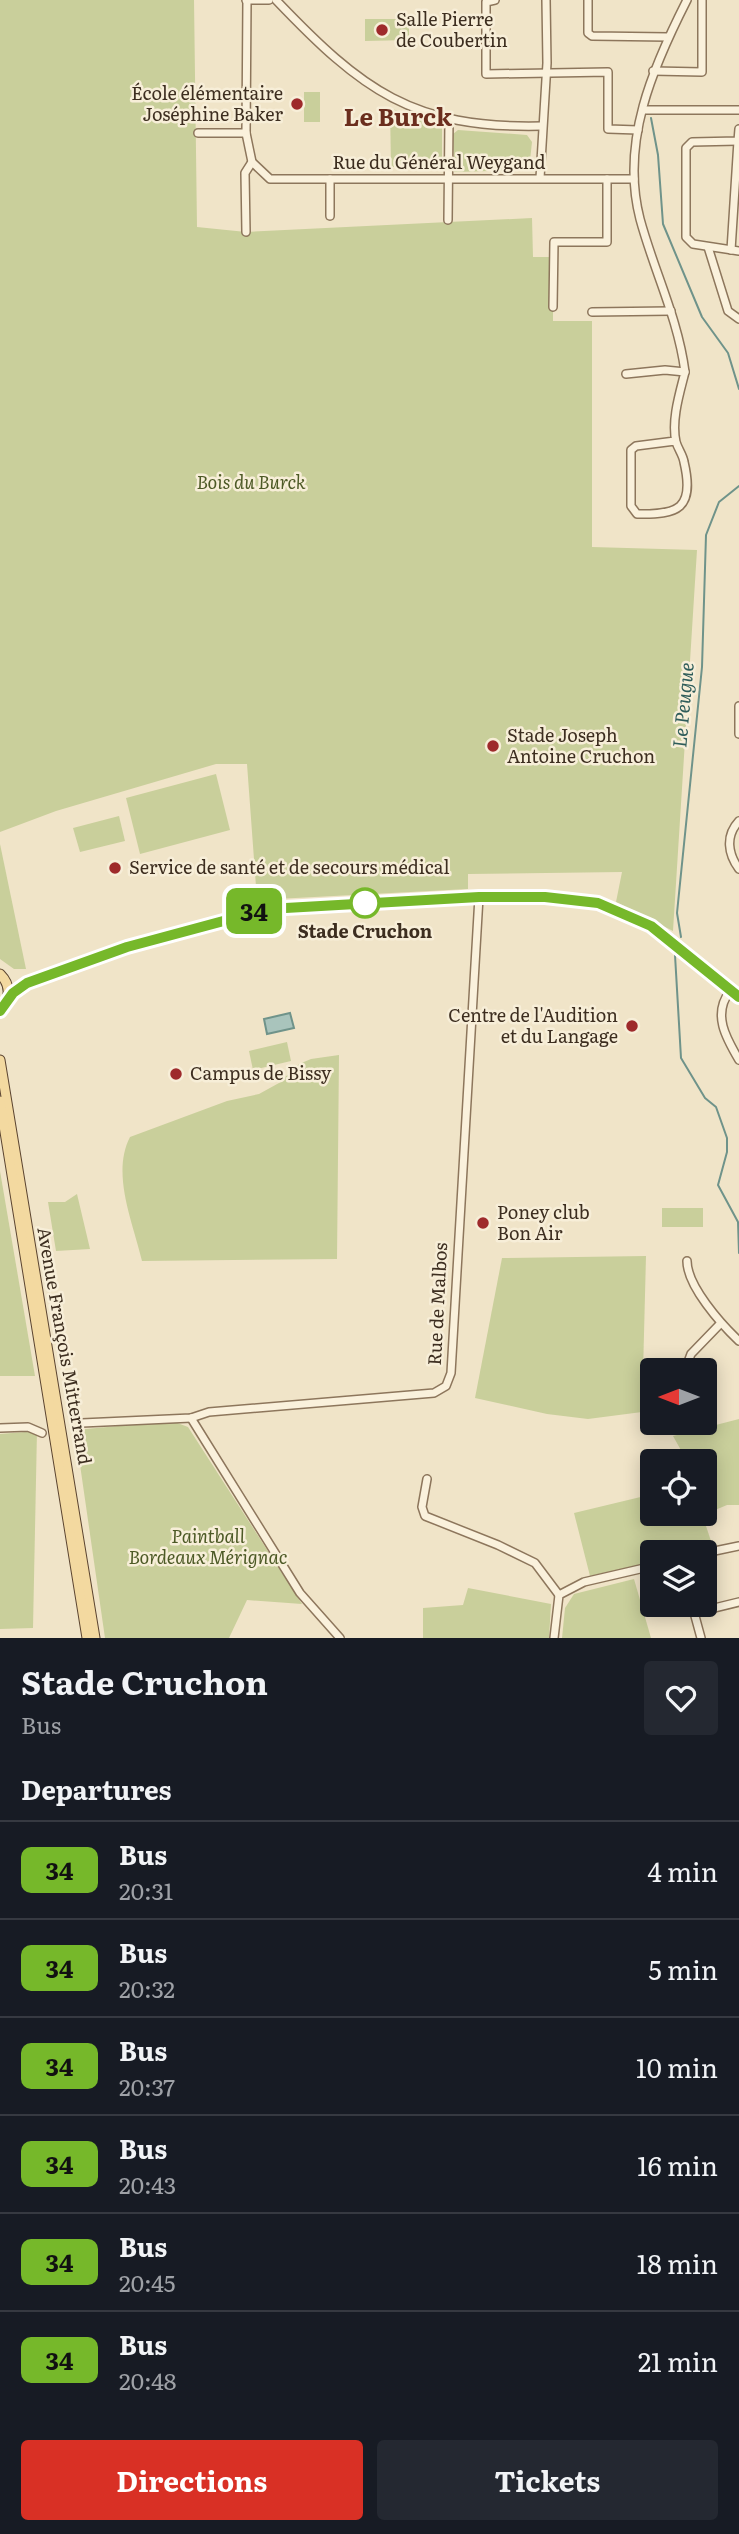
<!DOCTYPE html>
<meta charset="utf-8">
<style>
:root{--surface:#171b24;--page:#242831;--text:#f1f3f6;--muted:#9ea1a6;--line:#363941;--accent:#d93025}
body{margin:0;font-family:Literata,serif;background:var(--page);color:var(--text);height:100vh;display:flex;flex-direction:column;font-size:26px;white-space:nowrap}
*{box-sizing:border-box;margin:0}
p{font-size:23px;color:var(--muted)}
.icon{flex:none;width:38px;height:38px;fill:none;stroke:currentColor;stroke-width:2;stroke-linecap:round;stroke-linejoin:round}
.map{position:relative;height:1638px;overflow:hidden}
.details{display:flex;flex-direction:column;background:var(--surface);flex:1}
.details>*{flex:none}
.badge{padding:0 14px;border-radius:10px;font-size:24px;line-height:46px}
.needle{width:46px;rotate:270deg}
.controls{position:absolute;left:640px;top:1358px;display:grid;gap:14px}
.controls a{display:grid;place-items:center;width:77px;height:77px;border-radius:7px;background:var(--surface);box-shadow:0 4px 18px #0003;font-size:35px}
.map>.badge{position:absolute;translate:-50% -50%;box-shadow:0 0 0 4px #fff}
h2{padding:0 21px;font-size:26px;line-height:63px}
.round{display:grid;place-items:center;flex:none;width:74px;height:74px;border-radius:7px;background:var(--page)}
.summary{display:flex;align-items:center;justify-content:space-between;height:119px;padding:0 21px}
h1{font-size:33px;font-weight:700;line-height:52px}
.button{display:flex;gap:14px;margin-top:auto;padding:14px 21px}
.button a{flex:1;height:80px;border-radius:7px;background:var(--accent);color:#fff;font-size:28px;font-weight:700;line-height:80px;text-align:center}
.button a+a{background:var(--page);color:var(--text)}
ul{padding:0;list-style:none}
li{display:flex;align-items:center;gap:21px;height:98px;padding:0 21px;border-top:2px solid var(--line)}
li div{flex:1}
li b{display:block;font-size:26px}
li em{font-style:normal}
li .badge{min-width:77px;font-weight:700;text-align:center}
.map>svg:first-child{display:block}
.green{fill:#c9cf9b}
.water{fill:#a9c4bc;stroke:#6f938a;stroke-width:2}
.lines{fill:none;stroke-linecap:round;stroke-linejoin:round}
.stream{stroke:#6f938a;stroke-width:2}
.minor-casing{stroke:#8d765c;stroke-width:10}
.major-casing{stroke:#5b4430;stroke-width:11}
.minor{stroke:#faf1dc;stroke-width:7}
.major{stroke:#f3d9a0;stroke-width:9}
.line-casing{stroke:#fff;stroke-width:16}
.line{stroke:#76b82a;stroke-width:10}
.poi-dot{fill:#9e2a2b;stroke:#f7eed8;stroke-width:2.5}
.stop-dot{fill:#fff;stroke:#76b82a;stroke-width:3.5}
.labels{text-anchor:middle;stroke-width:5;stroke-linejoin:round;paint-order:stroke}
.poi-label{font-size:18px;fill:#3d2e20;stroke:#f7eed8;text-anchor:start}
.street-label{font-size:18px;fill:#3d2e20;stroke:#f7eed8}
.park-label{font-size:18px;font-style:italic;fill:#4d5a26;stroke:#f7eed8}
.stop-label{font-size:18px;font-weight:bold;fill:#3d2e20;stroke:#f7eed8}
.water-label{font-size:19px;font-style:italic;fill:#2f5d5a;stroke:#f7eed8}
.district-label{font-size:24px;font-weight:bold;fill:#6b2e1e;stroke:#f7eed8}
</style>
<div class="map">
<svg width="739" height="1638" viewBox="0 0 739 1638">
<rect width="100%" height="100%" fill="#f0e4c8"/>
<g class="green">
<polygon points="0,0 194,0 197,227 246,232 532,218 533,257 553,257 553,321 592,321 592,547 697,550 673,931 616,902 622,872 468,874 468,889 257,900 247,764 216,764 56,811 0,832"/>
<polygon points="365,19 409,19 409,40 365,41"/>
<rect x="304" y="92" width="16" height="30"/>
<polygon points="390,108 442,127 442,167 391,167"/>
<polygon points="458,130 527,135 532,142 529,170 454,172 453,134"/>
<polygon points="216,774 230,830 140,854 126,798"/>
<polygon points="119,816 125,841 80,852 73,828"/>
<polygon points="0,844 26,969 14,969 0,959"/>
<polygon points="287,1042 291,1061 253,1070 249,1051"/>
<path d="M339 1055 337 1259 142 1261C133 1222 111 1174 130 1137L227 1101 259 1094 279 1083 299 1064 311 1059Z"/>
<polygon points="0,1171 35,1376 0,1376"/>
<polygon points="77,1194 90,1249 56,1251 48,1202 65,1202"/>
<rect x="662" y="1208" width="41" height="19"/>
<polygon points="646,1256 642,1412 588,1419 547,1414 475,1398 502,1258"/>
<polygon points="739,1419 739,1505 727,1505 708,1513 705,1504 705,1461 687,1461 673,1436"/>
<polygon points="172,1421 188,1427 302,1604 247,1600 229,1638 105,1638 75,1430"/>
<polygon points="37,1431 33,1628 0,1629 0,1434"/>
<polygon points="653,1494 653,1514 702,1514 713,1547 688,1552 653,1552 653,1562 590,1576 574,1513"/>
<polygon points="634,1579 651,1638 562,1638 565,1608 574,1594"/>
<polygon points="468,1588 551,1604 549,1638 423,1638 423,1608 463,1605"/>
</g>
<polygon class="water" points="290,1013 294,1028 267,1034 264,1019"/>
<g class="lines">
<g class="stream">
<polyline points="651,118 658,155 663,224 702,317 728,353 739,389"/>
<polyline points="681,937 677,913 702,667 706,535 719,502 739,486"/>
<polyline points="675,955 681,1058 705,1098 716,1107 727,1138 727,1152 718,1185 738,1222 739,1253"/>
</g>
<defs>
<g id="minor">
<polyline points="246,0 269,0"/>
<polyline points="247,0 246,133 252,162 270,179 634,179"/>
<path d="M276 0C362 90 412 129 542 126"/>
<polyline points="495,0 486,2 486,74 608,72 608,129 638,130"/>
<polyline points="588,0 588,33 592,36 668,37"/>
<polyline points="653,71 702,72 702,0"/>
<polyline points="643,110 739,110"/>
<polyline points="739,129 738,141 692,142 686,148 686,237 693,244 739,251"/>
<polyline points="198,133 246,133"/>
<polyline points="540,178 547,63 546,0"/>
<polyline points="330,216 330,179"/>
<polyline points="448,220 449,120"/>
<polyline points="246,232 245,173 252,162"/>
<polyline points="708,247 728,311 739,319"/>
<polyline points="731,250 738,141"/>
<polyline points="553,307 554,242 607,242 607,179"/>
<polyline points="592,312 671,311"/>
<path d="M685 372C678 318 654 271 640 219 620 142 653 67 687 0"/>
<path d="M626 374 665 370 685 372C680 392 671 420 676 442 678 449 683 455 684 462 695 509 678 515 637 514L631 506V450L636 446 675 441"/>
<polyline points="739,706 739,734"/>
<path d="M739 821C725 836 728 854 739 869"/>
<path d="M730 991C712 1014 726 1038 739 1060"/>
<path d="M687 1261C687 1286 721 1324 739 1341"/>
<polyline points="688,1362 691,1354 720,1324"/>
<polyline points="191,1418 300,1593 340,1638"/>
<polyline points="82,1423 191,1418 209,1412 434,1393 446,1386 451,1373 479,897"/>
<polyline points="0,1428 28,1427 42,1433"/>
<polyline points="427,1479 422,1507 425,1516 498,1545 535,1563 559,1595"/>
<polyline points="705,1553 739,1546"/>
<polyline points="692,1605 701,1638"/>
<polyline points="694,1613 739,1602"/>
<polyline points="554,1638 559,1595 584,1582 653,1566"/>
</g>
<g id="major">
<path d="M0 974C12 986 10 999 0 1011"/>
<polyline points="8,999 27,983 46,976 127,947 256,911 479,897 561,899 598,903 621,911 651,926 739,997"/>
<polyline points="0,1060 95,1638"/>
<polyline points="0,1101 87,1638"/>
</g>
</defs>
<use href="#minor" class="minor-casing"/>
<use href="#major" class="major-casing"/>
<use href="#minor" class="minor"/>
<use href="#major" class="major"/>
</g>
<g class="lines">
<defs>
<polyline id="line" points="0,1011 13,993 27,983 127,947 268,909 479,897 545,897 598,903 651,926 739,997"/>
</defs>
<use href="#line" class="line-casing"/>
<use href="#line" class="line"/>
</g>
<g class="poi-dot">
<circle cx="382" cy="30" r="7"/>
<circle cx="297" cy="104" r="7"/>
<circle cx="493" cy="746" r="7"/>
<circle cx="115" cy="868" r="7"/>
<circle cx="632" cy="1026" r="7"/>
<circle cx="176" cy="1074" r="7"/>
<circle cx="483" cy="1223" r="7"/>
</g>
<circle class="stop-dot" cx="365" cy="903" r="14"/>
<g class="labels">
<g class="poi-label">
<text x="396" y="26">Salle Pierre<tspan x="396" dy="21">de Coubertin</tspan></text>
<text x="283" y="100" text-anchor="end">École élémentaire<tspan x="283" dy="21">Joséphine Baker</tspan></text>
<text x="507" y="742">Stade Joseph<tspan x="507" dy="21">Antoine Cruchon</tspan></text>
<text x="129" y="874">Service de santé et de secours médical</text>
<text x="618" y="1022" text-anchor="end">Centre de l'Audition<tspan x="618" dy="21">et du Langage</tspan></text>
<text x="190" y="1080">Campus de Bissy</text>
<text x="497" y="1219">Poney club<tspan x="497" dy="21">Bon Air</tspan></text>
</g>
<g class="street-label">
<text x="439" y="169">Rue du Général Weygand</text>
<text transform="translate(438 1304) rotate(-87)" y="6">Rue de Malbos</text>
<text transform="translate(64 1346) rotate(80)" y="6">Avenue François Mitterrand</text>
</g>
<g class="park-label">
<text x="251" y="489">Bois du Burck</text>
<text x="208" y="1543">Paintball<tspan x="208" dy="21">Bordeaux Mérignac</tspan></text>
</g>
<g class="stop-label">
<text x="365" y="938">Stade Cruchon</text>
</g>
<g class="water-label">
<text transform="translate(683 705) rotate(-85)" y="7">Le Peugue</text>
</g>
<g class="district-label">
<text x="398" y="126">Le Burck</text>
</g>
</g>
</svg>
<div class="controls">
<a><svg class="needle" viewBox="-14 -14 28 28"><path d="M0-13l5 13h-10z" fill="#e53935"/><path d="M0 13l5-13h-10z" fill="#9ea1a6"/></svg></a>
<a><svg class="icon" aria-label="locate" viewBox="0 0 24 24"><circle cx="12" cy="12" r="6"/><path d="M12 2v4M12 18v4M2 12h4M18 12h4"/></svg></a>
<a><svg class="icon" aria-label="layers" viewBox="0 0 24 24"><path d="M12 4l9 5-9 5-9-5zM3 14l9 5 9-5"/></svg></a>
</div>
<b class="badge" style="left:254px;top:911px;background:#76b82a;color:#111">34</b>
</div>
<section class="details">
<div class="summary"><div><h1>Stade Cruchon</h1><p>Bus</p></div><a class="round"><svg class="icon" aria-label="heart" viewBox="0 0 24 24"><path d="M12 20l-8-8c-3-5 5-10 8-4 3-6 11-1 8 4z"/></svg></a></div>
<h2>Departures</h2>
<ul>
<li><span class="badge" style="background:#76b82a;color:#111">34</span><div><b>Bus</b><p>20:31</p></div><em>4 min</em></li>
<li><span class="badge" style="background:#76b82a;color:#111">34</span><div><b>Bus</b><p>20:32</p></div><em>5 min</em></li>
<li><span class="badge" style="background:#76b82a;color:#111">34</span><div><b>Bus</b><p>20:37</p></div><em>10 min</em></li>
<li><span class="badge" style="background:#76b82a;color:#111">34</span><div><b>Bus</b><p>20:43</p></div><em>16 min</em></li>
<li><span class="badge" style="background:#76b82a;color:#111">34</span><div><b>Bus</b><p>20:45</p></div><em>18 min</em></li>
<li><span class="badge" style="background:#76b82a;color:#111">34</span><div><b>Bus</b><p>20:48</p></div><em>21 min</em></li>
</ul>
<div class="button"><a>Directions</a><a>Tickets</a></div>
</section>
